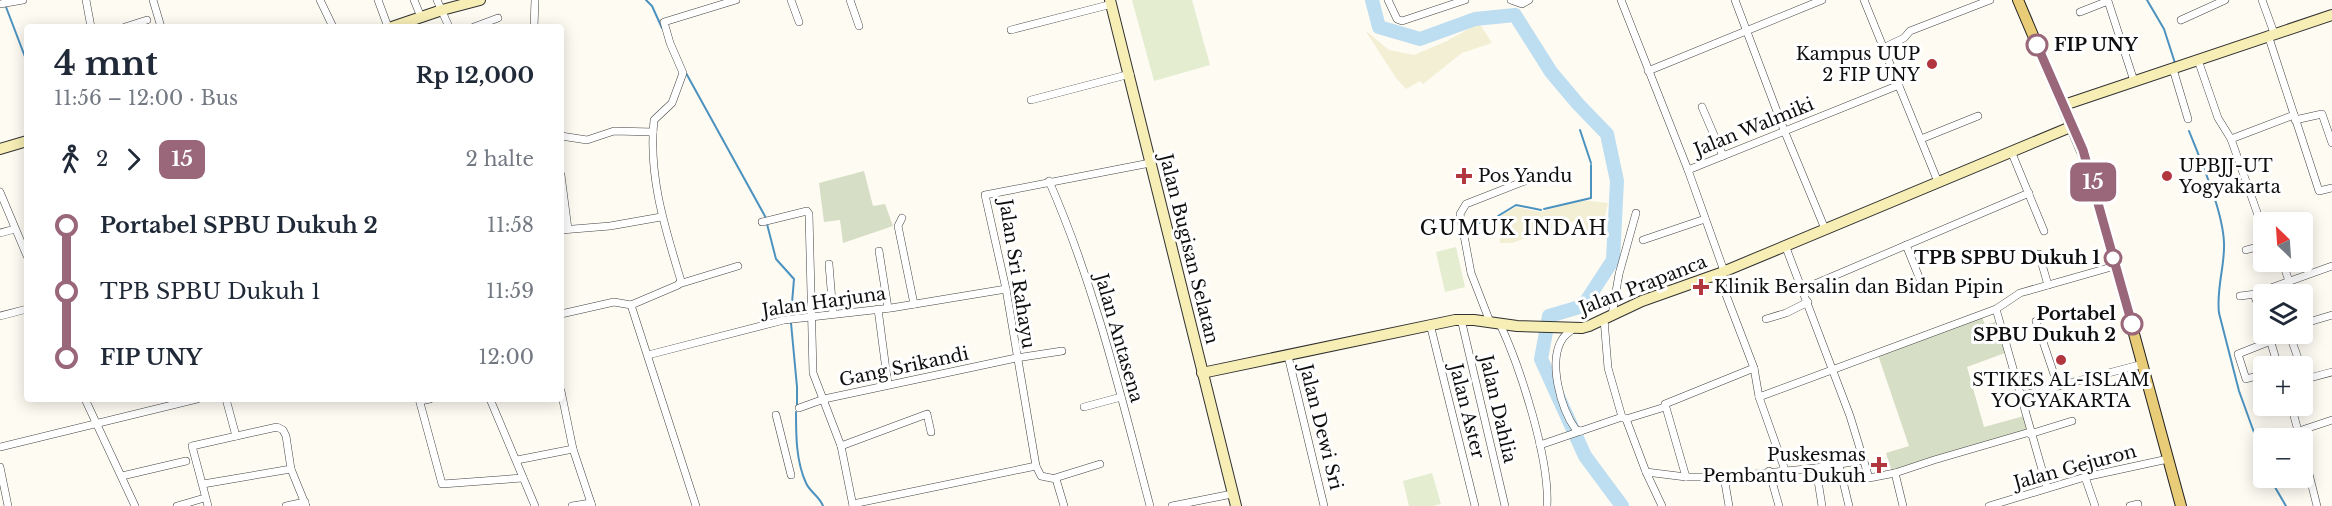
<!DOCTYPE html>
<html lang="id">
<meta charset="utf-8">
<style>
:root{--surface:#fff;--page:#f6f6f7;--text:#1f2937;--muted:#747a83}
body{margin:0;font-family:"Libre Baskerville",serif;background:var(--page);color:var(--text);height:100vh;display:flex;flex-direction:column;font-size:22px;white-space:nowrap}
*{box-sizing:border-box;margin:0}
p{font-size:20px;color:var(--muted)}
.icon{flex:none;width:33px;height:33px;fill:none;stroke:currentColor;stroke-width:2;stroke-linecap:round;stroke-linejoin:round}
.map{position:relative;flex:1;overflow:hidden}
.side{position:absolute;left:24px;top:24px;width:540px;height:378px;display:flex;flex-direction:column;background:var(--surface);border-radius:6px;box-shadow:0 3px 15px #0003}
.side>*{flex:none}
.badge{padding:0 12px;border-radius:9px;font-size:21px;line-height:39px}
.needle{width:39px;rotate:335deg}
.controls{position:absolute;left:2253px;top:212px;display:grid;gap:12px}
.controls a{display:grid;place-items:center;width:60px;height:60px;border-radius:6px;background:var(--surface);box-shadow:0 3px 15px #0003;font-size:30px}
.map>.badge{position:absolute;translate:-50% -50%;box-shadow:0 0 0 3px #fff}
.legs{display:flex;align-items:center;gap:9px;height:66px;padding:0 30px;font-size:20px}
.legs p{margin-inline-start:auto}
.headline{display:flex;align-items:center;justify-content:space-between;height:102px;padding:0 30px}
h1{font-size:33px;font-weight:800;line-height:45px}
ul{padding:0 30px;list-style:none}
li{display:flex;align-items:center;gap:21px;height:66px;font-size:22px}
li i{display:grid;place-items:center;width:9px;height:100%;margin:0 8px;background:currentColor}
li i::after{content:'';width:15px;height:15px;margin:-8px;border:4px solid;border-radius:50%;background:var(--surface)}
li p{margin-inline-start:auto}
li:first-child i{background:linear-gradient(#0000 50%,currentColor 0)}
li:last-child i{background:linear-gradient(currentColor 50%,#0000 0)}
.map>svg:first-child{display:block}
.farmland{fill:#f2efd5}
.cemetery{fill:#d6dec5}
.pitch{fill:#e4edd0}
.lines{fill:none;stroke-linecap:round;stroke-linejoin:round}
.stream{stroke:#4c92bf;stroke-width:2}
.river{stroke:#bdddf0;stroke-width:14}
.street-casing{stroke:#424242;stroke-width:8}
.secondary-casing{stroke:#313131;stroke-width:12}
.primary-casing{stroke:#202020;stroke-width:12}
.street{stroke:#fff;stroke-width:7}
.secondary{stroke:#f6eeb5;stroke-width:10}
.primary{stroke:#e9cc77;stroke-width:10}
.line-1-casing{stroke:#fff;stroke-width:14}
.line-1{stroke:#99667a;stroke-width:9}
.stop-1-dot{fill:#fff;stroke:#99667a;stroke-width:3}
.poi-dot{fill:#b1363d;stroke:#fff;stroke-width:2}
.labels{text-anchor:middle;stroke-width:6;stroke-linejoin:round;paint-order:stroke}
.stop-label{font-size:18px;font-weight:bold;fill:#0f0f0f;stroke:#fff;text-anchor:end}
.poi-label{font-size:18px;fill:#0f0f0f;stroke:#fff;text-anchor:start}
.street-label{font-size:18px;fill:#0f0f0f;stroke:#fff}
.neighbourhood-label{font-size:20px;letter-spacing:1.5px;fill:#0f0f0f;stroke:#fff}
</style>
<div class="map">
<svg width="2332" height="506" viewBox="0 0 2332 506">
<rect width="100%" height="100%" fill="#fefbf3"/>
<g class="farmland">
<polygon points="1479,23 1492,43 1462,53 1423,84 1420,81 1406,89 1396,78 1365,30 1389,50 1414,55 1447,41"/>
<polygon points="1581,200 1608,203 1605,216 1587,238 1580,219 1512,243 1500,243 1498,217 1516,207 1540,212"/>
</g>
<g class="cemetery">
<polygon points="864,171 873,206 885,204 893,226 843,243 840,220 824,222 819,183"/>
<polygon points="1982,317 1985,325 1995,322 2005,353 1967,367 1984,427 2024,416 2028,430 1892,472 1886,453 1909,446 1878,355"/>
</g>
<g class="pitch">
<polygon points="1132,0 1192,0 1210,65 1154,81"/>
<polygon points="1456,247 1465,287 1445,292 1436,252"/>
<polygon points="1432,473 1441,504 1433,506 1409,506 1403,481"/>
</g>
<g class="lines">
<g class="stream">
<polyline points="646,0 652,6 662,28"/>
<polyline points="2147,0 2164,29 2175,63"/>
<polyline points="6,7 27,62"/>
<polyline points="686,73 766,218"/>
<polyline points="1580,130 1591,163"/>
<path d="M2189 131C2201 161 2223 211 2224 243 2225 266 2216 289 2219 313L2239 391 2264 460"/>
<polyline points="1544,209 1591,198 1591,165"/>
<polyline points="1498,216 1516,205 1541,210"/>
<polyline points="767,224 776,259 794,279 791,315"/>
<polyline points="1470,226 1497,217"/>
<polyline points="791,323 797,387 797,405"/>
<polyline points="166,399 167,402"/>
<path d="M796 412C796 436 796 461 806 483 810 492 820 497 823 506"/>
<polyline points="2269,477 2286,506"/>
</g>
<polyline class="river" points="1372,0 1379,27 1420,39 1475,19 1515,15 1551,72 1578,104 1607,134 1617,181 1613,260 1583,306 1549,316 1541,359 1585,456 1622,506"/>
<defs>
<g id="street">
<polyline points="86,0 91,27"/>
<polyline points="153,0 161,27"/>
<polyline points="320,0 333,27"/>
<polyline points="378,0 388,27"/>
<polyline points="414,0 421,17"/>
<polyline points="437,0 449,27"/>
<polyline points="791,0 799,22"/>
<polyline points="850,0 859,26"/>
<polyline points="1388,0 1397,19 1402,21 1465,0"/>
<polyline points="1511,0 1522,4 1529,0"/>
<polyline points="1621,0 1688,170 1724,271"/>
<polyline points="1735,0 1784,130 1825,229"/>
<polyline points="1864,0 1938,182"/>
<polyline points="2262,0 2274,33"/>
<polyline points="0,4 23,0"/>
<polyline points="2080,12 2108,1 2134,81"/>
<polyline points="2181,20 2225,0"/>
<polyline points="125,27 147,20"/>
<polyline points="474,27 498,18"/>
<polyline points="534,27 535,0"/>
<polyline points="1011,30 1112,4"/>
<polyline points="2268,35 2319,191 2332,188"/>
<polyline points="1883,48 1904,38 1910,31 1990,0"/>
<polyline points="2198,60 2218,118 2231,139 2264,232"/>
<polyline points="2173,69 2188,119"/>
<polyline points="1648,71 1822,0"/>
<polyline points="1031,100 1130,74"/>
<polyline points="1702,107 1723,156"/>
<polyline points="2295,120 2322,114 2332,143"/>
<polyline points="561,136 587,140 614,131 653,132"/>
<polyline points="1921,139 1978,116"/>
<polyline points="2231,139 2294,115"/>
<polyline points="2011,151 2044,231"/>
<polyline points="1688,170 1899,85"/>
<polyline points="561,175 568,229"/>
<path d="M1049 181C1095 286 1121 396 1150 506"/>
<polyline points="0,192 27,256"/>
<polyline points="902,218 898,226 914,304"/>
<polyline points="762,222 807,211 809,214 813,373 841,446 853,506"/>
<polyline points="561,230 610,226 661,217"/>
<polyline points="0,233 15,229"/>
<polyline points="1643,240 1705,219"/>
<polyline points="1785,245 1850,416 1869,478 1895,473 1934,460 2030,432"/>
<polyline points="1906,245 1921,282"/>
<polyline points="2246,250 2264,245"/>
<polyline points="879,251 888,308"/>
<polyline points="2039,254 2048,285"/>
<polyline points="2282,261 2289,281"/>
<polyline points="829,264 833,314"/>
<polyline points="1718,274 1754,368 1759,397 1785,470"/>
<polyline points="679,284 738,266"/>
<polyline points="1803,289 2029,193"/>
<polyline points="2240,296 2256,294"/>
<path d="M631 305 678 285 681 281C665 228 648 176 654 120L672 103 683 73 670 43 664 22 736 0"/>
<polyline points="878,309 888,385"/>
<polyline points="1996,309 2047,487"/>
<polyline points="561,314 614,302 631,305 696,506"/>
<polyline points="1612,315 1619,274 1636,213"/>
<polyline points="0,316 27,309"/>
<polyline points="1461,319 1505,506"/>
<polyline points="1604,319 1608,368 1622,417 1626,419 1646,472 1662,506"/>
<polyline points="1766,319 1786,313 1808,302"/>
<polyline points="2264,320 2255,297 2257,293 2332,266"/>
<polyline points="2036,321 2058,386"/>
<polyline points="1490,322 1471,273 1460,214 1466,204 1530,179"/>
<polyline points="1430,324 1475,506"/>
<path d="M1500 324C1520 367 1550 459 1547 506"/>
<polyline points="2302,324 2332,315"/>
<path d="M1574 328C1571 331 1566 334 1563 338 1547 361 1561 409 1576 430L1581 431"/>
<polyline points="2268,333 2278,366"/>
<polyline points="2289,333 2299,361"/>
<polyline points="648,355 784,320 891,308 1006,289"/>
<polyline points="1288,356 1324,506"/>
<polyline points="2264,374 2246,379 2238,354 2271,341"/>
<polyline points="2302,380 2332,372"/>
<polyline points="561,391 573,449 592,506"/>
<polyline points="2020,396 2143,364"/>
<polyline points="1759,397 1996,309 2020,293 2115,266"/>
<polyline points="85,399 135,506"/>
<polyline points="226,399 236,436"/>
<polyline points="419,399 442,484 523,478"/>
<polyline points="490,399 535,506"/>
<polyline points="420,401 430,399"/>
<polyline points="2291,405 2300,438"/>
<polyline points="1084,407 1121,397"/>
<polyline points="799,408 824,399 1016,358 1062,351"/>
<polyline points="776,415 791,475"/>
<polyline points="1626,419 1665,407"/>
<polyline points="2299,431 2332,420"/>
<polyline points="2030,434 2072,421"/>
<polyline points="1540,445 1622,417"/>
<polyline points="841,446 927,414 931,432"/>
<polyline points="2302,446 2317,506"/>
<polyline points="0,447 197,399"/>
<polyline points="517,460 573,449"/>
<polyline points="1839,465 1849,506"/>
<polyline points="0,467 8,506"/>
<polyline points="1816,468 1822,506"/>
<polyline points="1769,471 1779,506"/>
<polyline points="1646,472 1686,477 1724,477 1816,468 1864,460"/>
<polyline points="1895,473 1903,506"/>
<polyline points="122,476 186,461"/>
<polyline points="1686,477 1665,404 1754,368"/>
<polyline points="1724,477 1729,506"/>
<polyline points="2085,477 2095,506"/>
<polyline points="1055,478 1100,464"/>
<polyline points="203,484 291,469"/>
<polyline points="853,504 1036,466"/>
<polyline points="177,506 201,499"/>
<polyline points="208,506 192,446 277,427 283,430 286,436 291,469 306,506"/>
<polyline points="286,506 305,502"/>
<polyline points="572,506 591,503"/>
<polyline points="1064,506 1056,479 1041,476 1036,466 1006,289 985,195 1150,163"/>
<polyline points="1172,506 1232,494"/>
<polyline points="1989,506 2085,477 2168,459"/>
<polyline points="2130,506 2138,504"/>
</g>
<g id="secondary">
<polyline points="1110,0 1236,506"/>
<polyline points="392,27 442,10 480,0"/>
<polyline points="2064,105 2332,15"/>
<polyline points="0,149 27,141"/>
<polyline points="1202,373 1455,320 1474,320 1517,326 1582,328 1589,326 1642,301 1718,274 2073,126"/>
</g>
<polyline id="primary" points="2018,0 2088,165 2181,506"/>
</defs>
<use href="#street" class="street-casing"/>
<use href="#secondary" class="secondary-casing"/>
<use href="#primary" class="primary-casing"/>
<use href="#street" class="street"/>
<use href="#secondary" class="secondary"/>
<use href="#primary" class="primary"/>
</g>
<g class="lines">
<defs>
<polyline id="line-1" points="2037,45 2083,150 2132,324"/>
</defs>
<use href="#line-1" class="line-1-casing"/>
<use href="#line-1" class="line-1"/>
</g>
<g class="stop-1-dot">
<circle cx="2037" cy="45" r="10"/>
<circle cx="2113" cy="258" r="8"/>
<circle cx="2132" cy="324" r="10"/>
</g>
<g class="poi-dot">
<circle cx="1932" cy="64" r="6"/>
<path d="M1461 167h6v6h6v6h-6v6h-6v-6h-6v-6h6z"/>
<circle cx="2167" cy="176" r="6"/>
<path d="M1698 278h6v6h6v6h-6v6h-6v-6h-6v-6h6z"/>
<circle cx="2061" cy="360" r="6"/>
<path d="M1876 456h6v6h6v6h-6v6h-6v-6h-6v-6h6z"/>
</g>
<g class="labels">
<g class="stop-label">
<text x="2054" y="51" text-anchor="start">FIP UNY</text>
<text x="2100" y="264">TPB SPBU Dukuh 1</text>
<text x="2116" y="320">Portabel<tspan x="2116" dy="21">SPBU Dukuh 2</tspan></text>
</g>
<g class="poi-label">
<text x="1920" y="60" text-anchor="end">Kampus UUP<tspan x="1920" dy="21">2 FIP UNY</tspan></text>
<text x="2179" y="172">UPBJJ-UT<tspan x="2179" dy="21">Yogyakarta</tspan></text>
<text x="1478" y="182">Pos Yandu</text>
<text x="1714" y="293">Klinik Bersalin dan Bidan Pipin</text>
<text x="2061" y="386" text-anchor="middle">STIKES AL-ISLAM<tspan x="2061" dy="21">YOGYAKARTA</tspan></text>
<text x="1866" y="461" text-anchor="end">Puskesmas<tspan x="1866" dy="21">Pembantu Dukuh</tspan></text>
</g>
<g class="street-label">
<text transform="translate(1754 127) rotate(-22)" y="6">Jalan Walmiki</text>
<text transform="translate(1189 249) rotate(76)" y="6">Jalan Bugisan Selatan</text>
<text transform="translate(1017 274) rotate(81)" y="6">Jalan Sri Rahayu</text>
<text transform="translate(1643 285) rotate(-21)" y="6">Jalan Prapanca</text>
<text transform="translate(824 302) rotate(-8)" y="6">Jalan Harjuna</text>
<text transform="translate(1119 338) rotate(74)" y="6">Jalan Antasena</text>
<text transform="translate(904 367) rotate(-12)" y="6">Gang Srikandi</text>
<text transform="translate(1498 409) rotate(77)" y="6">Jalan Dahlia</text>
<text transform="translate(1467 411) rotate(76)" y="6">Jalan Aster</text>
<text transform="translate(1321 427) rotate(76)" y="6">Jalan Dewi Sri</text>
<text transform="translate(2075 467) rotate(-15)" y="6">Jalan Gejuron</text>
</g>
<g class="neighbourhood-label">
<text x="1514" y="235">GUMUK INDAH</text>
</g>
</g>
</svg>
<div class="controls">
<a><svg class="needle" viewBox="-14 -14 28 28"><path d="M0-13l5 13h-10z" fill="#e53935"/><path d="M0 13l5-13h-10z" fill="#747a83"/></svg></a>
<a><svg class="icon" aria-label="layers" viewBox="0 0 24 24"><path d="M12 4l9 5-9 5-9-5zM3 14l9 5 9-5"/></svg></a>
<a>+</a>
<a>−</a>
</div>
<b class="badge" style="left:2093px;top:182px;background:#99667a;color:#fff">15</b>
<section class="side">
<div class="headline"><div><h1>4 mnt</h1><p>11:56 – 12:00 · Bus</p></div><b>Rp 12,000</b></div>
<div class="legs"><svg class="icon" aria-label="walk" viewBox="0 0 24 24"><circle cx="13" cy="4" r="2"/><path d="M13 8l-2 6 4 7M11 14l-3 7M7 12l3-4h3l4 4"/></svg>2<svg class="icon" aria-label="forward" viewBox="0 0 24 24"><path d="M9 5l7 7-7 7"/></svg><b class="badge" style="background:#99667a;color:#fff">15</b><p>2 halte</p></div>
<ul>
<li><i style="color:#99667a"></i><b>Portabel SPBU Dukuh 2</b><p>11:58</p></li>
<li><i style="color:#99667a"></i><span>TPB SPBU Dukuh 1</span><p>11:59</p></li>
<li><i style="color:#99667a"></i><b>FIP UNY</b><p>12:00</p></li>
</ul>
</section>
</div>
